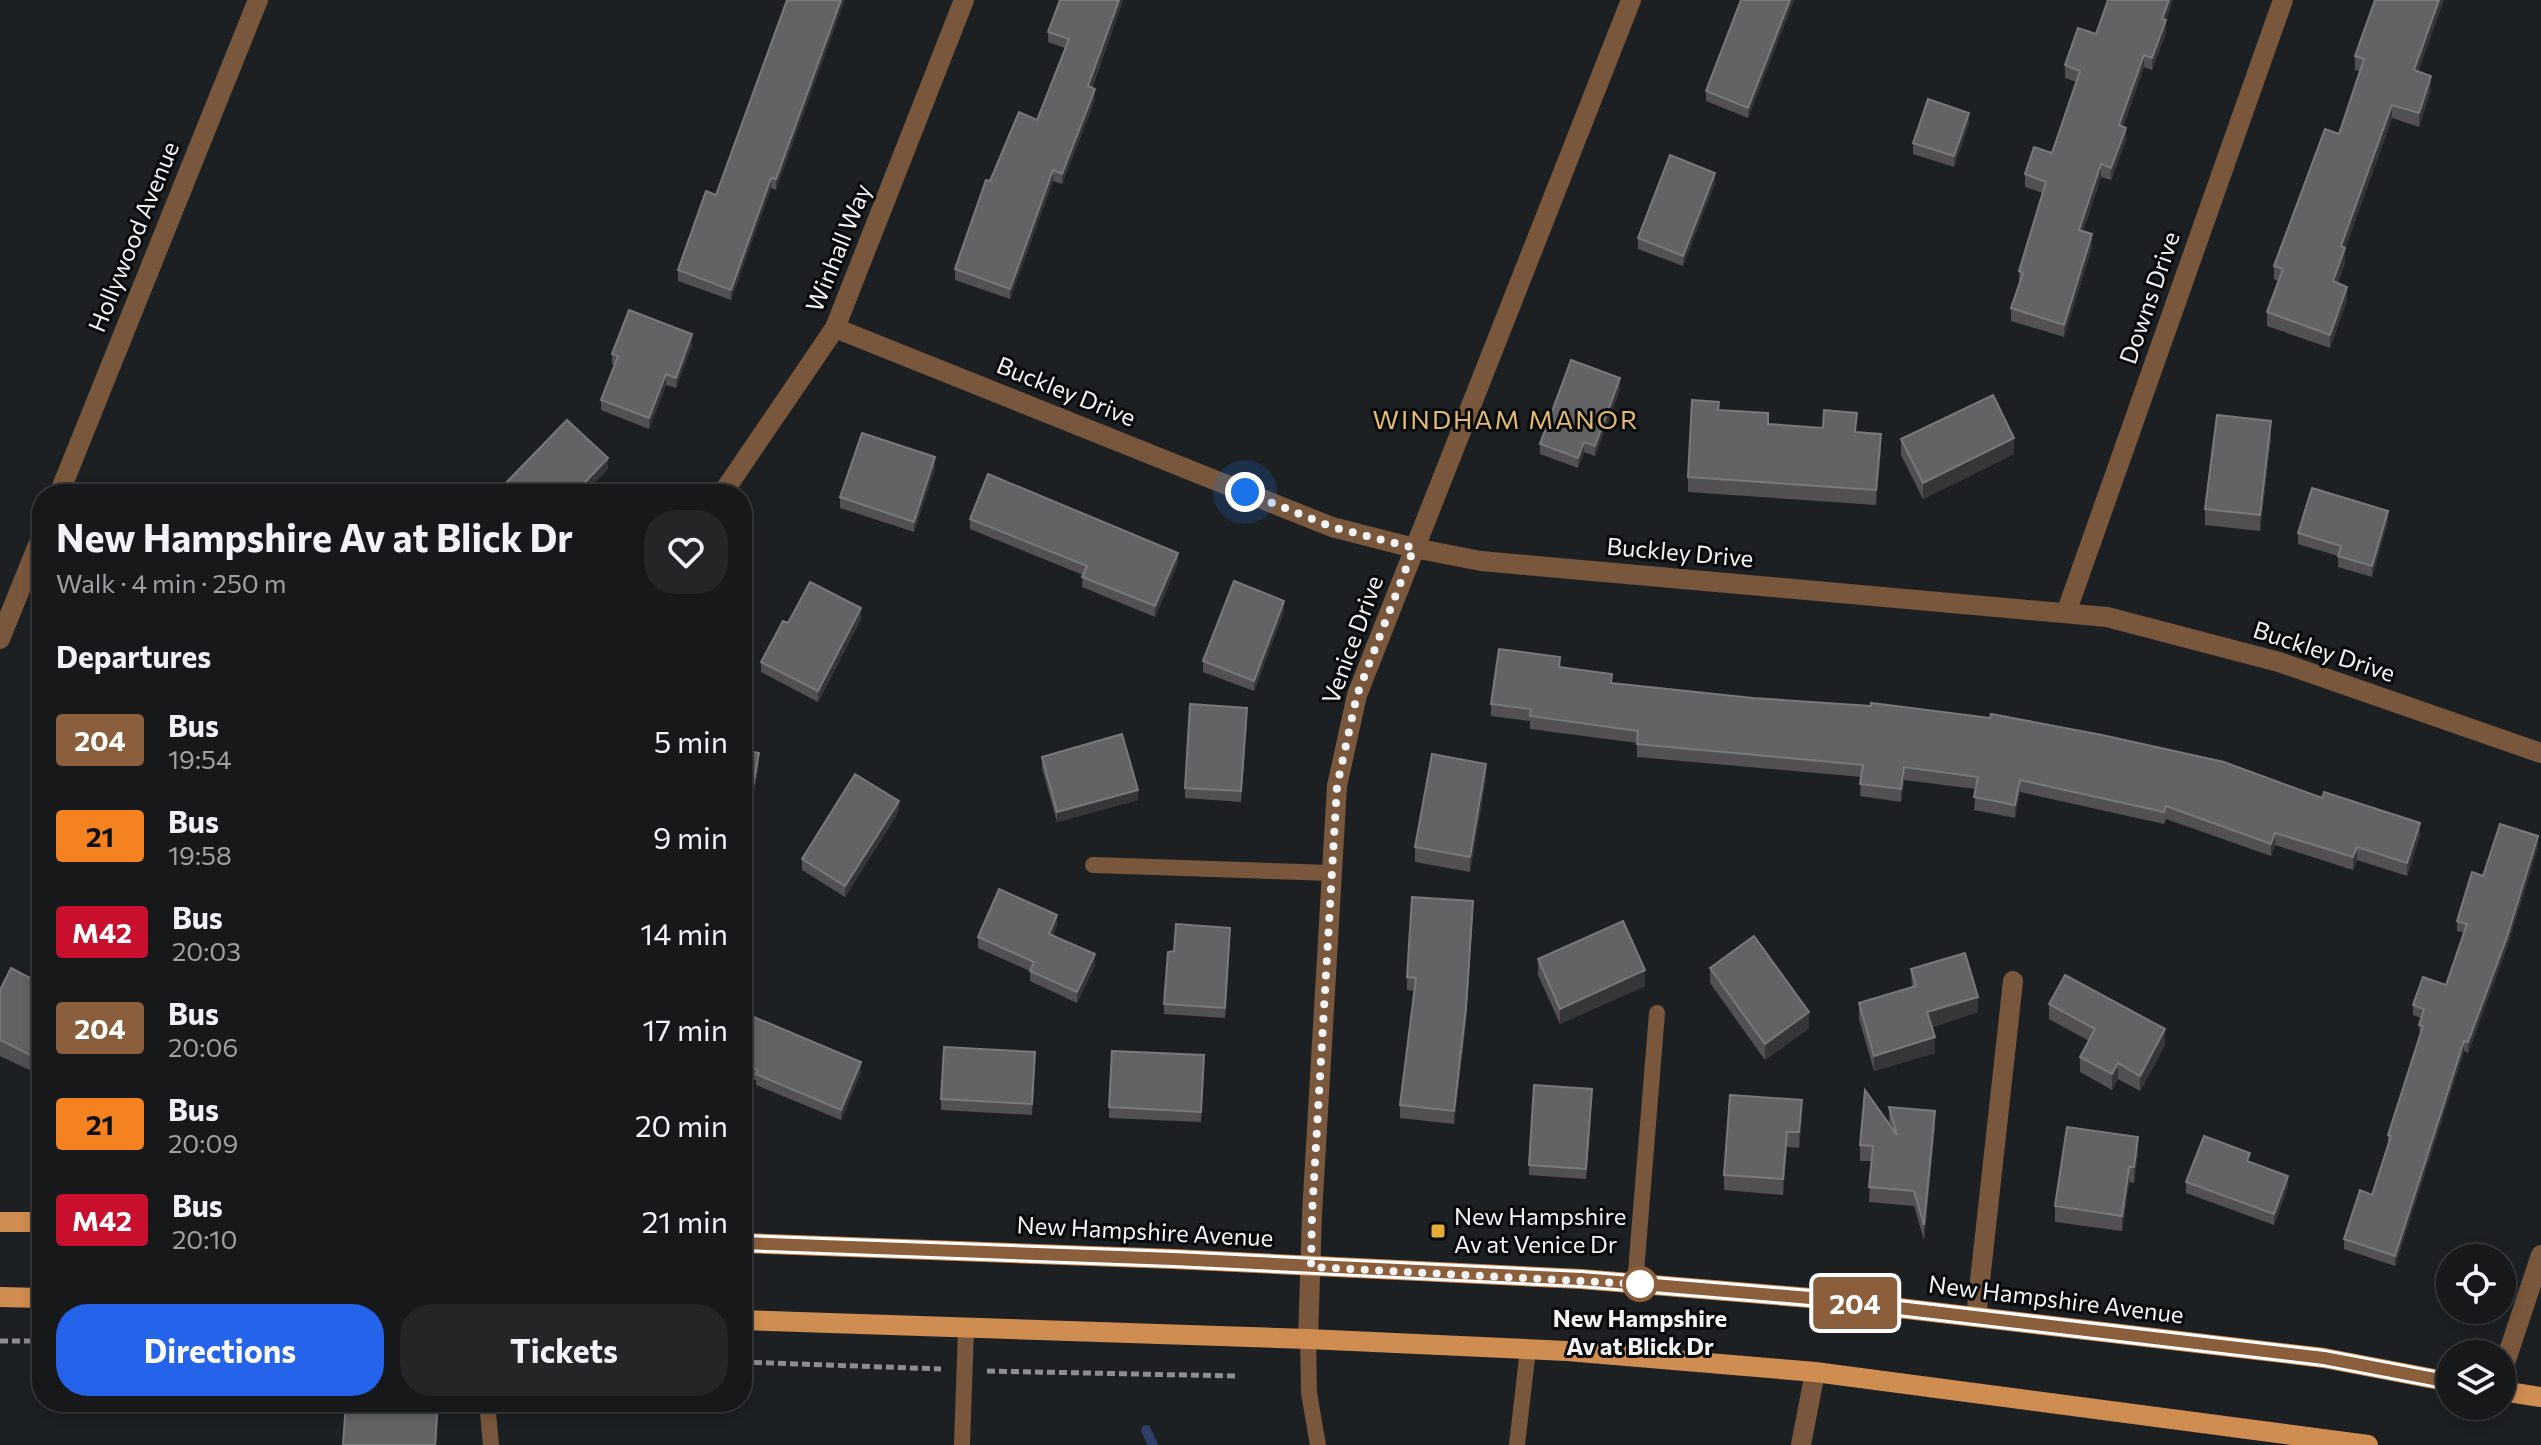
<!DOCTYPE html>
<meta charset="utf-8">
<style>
:root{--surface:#16181a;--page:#232527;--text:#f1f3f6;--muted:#9ea0a2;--line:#353739;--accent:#2563eb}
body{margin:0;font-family:Commissioner,sans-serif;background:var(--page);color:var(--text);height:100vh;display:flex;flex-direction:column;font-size:30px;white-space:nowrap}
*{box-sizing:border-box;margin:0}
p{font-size:26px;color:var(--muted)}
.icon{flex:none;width:44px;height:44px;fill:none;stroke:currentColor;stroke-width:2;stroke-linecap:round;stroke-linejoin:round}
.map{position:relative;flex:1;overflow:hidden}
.panel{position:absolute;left:32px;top:484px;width:720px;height:928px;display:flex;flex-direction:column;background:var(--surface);border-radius:32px;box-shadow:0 4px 12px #0003,0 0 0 2px var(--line)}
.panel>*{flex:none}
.badge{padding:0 16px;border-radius:6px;font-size:28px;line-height:52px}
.buttons{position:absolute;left:2436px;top:1244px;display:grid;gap:16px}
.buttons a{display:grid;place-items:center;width:80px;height:80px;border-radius:50%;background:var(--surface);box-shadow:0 4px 12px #0003,0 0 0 2px var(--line);font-size:40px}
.you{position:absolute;width:40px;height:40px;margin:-20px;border:6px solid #fff;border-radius:50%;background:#1a73e8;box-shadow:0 0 0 12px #1a73e833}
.map>.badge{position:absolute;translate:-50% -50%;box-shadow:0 0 0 4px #fff}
h2{padding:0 24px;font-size:30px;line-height:72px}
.round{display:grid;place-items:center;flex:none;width:84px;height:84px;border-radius:32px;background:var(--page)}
.overview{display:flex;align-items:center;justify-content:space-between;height:136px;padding:0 24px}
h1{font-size:38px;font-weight:700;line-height:60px}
.cta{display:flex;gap:16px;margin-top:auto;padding:16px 24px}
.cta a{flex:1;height:92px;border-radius:32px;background:var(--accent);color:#fff;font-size:32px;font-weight:700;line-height:92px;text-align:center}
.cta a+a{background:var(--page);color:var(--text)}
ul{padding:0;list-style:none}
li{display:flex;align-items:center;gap:24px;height:96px;padding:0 24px}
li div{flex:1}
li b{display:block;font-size:30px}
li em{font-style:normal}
li .badge{min-width:88px;font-weight:700;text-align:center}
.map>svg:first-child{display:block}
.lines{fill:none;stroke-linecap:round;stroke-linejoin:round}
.stream{stroke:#2e4067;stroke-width:10}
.path{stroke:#8c8e91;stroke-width:5;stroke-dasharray:8 4;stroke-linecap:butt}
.lane{stroke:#78573c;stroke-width:16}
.street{stroke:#78573c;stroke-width:20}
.primary{stroke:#d08d51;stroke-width:20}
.wall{fill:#525053}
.shaded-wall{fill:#363639}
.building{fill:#636265;stroke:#79787b;stroke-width:2}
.line-casing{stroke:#fff;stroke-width:18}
.line{stroke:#8b5e3c;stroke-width:12}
.walk{stroke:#f1f3f5;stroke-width:8;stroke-dasharray:0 14.4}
.poi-dot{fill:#e6ad36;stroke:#090a0b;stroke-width:3}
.stop-dot{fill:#fff;stroke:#8b5e3c;stroke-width:4}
.labels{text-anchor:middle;stroke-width:6;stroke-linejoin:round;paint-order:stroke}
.street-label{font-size:24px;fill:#f1f3f5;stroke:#090a0b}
.poi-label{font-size:24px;fill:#f1f3f5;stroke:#090a0b;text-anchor:start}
.stop-label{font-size:24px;font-weight:bold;fill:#f1f3f5;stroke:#090a0b}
.neighbourhood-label{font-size:26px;letter-spacing:2px;fill:#e1ba73;stroke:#090a0b}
</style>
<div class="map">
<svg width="2541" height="1445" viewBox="0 0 2541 1445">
<rect width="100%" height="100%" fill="#1d2023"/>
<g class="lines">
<polyline class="stream" points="1146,1430 1153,1445"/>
<g class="path">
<polyline points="0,1341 42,1341"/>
<polyline points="742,1362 941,1369"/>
<polyline points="987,1371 1235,1376"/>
</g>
<g class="lane">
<polyline points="1093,865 1332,873"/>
<polyline points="1635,1284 1657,1013"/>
<polyline points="1308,1339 1309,1393 1318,1445"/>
<polyline points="487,1402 491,1445"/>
<polyline points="962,1445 966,1328"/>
<polyline points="1517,1445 1528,1349"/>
</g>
<g class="street">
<polyline points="835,328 1332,527 1414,548 1481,561 2107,617 2279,662 2541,753"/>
<polyline points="59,494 258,0"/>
<polyline points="722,494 835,328 964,0"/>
<polyline points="2066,613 2283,0"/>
<polyline points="0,639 42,535"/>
<polyline points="1976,1317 2013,981"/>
<polyline points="1308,1339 1312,1214 1337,786 1357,695 1631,0"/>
<polyline points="2502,1372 2541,1255"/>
<polyline points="1801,1445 1815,1372"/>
</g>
<g class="primary">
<polyline points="0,1222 42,1222"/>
<polyline points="742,1243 1174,1259 1581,1279 1822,1299 2324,1358 2450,1382"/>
<polyline points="0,1297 42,1298"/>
<polyline points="742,1320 1308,1339 1567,1351 1815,1372 2368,1445"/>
<polyline points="2502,1391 2541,1397"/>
</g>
</g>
<g class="wall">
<polygon points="787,0 776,190 771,188 731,300 678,281 678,270 716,195"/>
<polygon points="1060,0 1123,0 1092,88 1095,100 1062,184 1053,181 1010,299 955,280 955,269 990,181 1037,120 1065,48 1048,42 1048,32"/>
<polygon points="1794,0 1748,118 1706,101 1706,91"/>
<polygon points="2166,21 2166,33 2152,70 2144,67 2123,127 2126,140 2111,180 2101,177 2083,231 2092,247 2064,337 2011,321 2011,308 2019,284 2019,271 2043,193 2025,187 2025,174 2052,153 2076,82 2065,78 2065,65 2096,34"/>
<polygon points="2355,56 2418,72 2431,90 2419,127 2392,118 2345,249 2345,262 2338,283 2347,300 2330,348 2267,326 2267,312 2278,281 2274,279 2274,266 2339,134 2360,71 2355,70"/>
<polygon points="1969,123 1954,167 1913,154 1913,143"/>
<polygon points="1715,183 1683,266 1638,249 1638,238"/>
<polygon points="692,345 676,388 666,385 649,429 601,410 601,400 614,365 612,364 612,354"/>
<polygon points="1620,389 1595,456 1584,452 1578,468 1540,454 1540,444"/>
<polygon points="1719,410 1768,424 1857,432 1881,449 1876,505 1688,492 1688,477"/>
<polygon points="2271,437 2260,531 2205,525 2205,509"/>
<polygon points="1901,439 2014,454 1923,499 1901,455"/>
<polygon points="935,468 914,532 840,508 840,497"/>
<polygon points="970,519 1178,563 1155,617 1082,587 1083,575 970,529"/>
<polygon points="2388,521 2372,577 2338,567 2338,556 2298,544 2298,533"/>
<polygon points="1284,611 1254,691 1203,672 1203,661"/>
<polygon points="861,619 818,702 761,672 761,662 788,623"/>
<polygon points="1560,667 1612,683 2420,835 2407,876 2357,860 2353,870 2275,845 2271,856 2166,819 2164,824 2020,792 2015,818 1974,810 1976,789 1904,780 1901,802 1860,796 1861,777 1637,757 1637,743 1530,729 1530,721 1491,716 1491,704"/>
<polygon points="1247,718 1241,802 1185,798 1185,788"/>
<polygon points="742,750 759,764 747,829 742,828"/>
<polygon points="1042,757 1138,800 1057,822 1042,768"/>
<polygon points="1486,779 1470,872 1415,862 1415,847"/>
<polygon points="899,811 845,897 802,870 802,859"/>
<polygon points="2538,847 2507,947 2468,1053 2464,1051 2395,1266 2344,1249 2344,1239 2372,1195 2388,1146 2388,1135 2420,1035 2419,1025 2421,1018 2413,1015 2413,1005 2446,985 2464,933 2457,931 2457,921"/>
<polygon points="1473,914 1466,1021 1454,1124 1400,1118 1400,1105 1414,991 1407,990 1407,977"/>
<polygon points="1057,925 1053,936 1095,965 1077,1003 1030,981 1030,971 978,948 978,937"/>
<polygon points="1230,938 1225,1018 1164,1014 1164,1004 1174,951"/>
<polygon points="1538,959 1645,986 1560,1024 1538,975"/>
<polygon points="1710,968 1809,1028 1765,1060 1710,983"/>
<polygon points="1911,969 1978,1012 1932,1027 1935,1053 1874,1071 1859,1019 1859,1003 1912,988"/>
<polygon points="42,984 42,1076 0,1056 0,990"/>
<polygon points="2049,1004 2165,1045 2140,1091 2118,1079 2112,1090 2080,1072 2080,1057 2089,1041 2049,1019"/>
<polygon points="742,1006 743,1012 861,1072 841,1120 756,1085 756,1080 742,1075"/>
<polygon points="1204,1055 1201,1122 1109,1118 1109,1107"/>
<polygon points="1035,1062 1032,1115 941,1110 941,1099"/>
<polygon points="1592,1099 1586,1179 1529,1175 1529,1165"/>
<polygon points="1889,1107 1935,1127 1924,1240 1914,1206 1869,1202 1871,1161 1860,1161 1860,1145 1889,1123"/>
<polygon points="1802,1116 1799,1148 1787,1147 1783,1195 1724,1190 1724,1175"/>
<polygon points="2138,1152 2134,1183 2129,1182 2122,1231 2055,1222 2055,1206"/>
<polygon points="2250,1162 2288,1186 2274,1225 2186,1193 2186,1182"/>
</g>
<g class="shaded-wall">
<polygon points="841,0 845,0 776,190 776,179"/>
<polygon points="1119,0 1123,0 1088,97 1088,86"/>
<polygon points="1790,0 1794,0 1748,118 1748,108"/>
<polygon points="2169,0 2173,0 2166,21 2166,33 2152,70 2152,58 2162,19"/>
<polygon points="2439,0 2444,0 2414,84 2414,70"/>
<polygon points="2144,55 2144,67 2119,138 2119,125"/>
<polygon points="2431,76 2431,90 2419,127 2419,113"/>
<polygon points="1095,89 1095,100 1062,184 1062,174"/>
<polygon points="2392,105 2392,118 2345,249 2345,262 2333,295 2333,281 2341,246"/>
<polygon points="1969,113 1969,123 1954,167 1954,156"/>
<polygon points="2126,128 2126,140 2111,180 2111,168"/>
<polygon points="2101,164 2101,177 2079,242 2079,230"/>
<polygon points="1053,170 1053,181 1010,299 1010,289"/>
<polygon points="1715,173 1715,183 1683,266 1683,256"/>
<polygon points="771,178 771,188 731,300 731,290"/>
<polygon points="2092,234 2092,247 2064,337 2064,325"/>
<polygon points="2347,287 2347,300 2330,348 2330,335"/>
<polygon points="692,334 692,345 676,388 676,378"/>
<polygon points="666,374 666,385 649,429 649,418"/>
<polygon points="1620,378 1620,389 1595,456 1595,446"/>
<polygon points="2271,421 2271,437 2260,531 2260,515"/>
<polygon points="1881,434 1881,449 1876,505 1876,490"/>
<polygon points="2014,438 2014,454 1923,499 1923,483"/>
<polygon points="1584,442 1584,452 1578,468 1578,458"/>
<polygon points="935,457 935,468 914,532 914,522"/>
<polygon points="608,458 608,469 584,494 574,494"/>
<polygon points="2388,511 2388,521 2372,577 2372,566"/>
<polygon points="1178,553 1178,563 1155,617 1155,606"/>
<polygon points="1284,601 1284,611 1254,691 1254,681"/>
<polygon points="861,608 861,619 818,702 818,691"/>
<polygon points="759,753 759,764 747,829 747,819"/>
<polygon points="1486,764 1486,779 1470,872 1470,857"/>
<polygon points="1904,767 1904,780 1901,802 1901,789"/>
<polygon points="2020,780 2020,792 2015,818 2015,805"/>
<polygon points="1138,790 1138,800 1057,822 1057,812"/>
<polygon points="899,801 899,811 845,897 845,886"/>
<polygon points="2420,823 2420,835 2407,876 2407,863"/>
<polygon points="2275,833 2275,845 2271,856 2271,844"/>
<polygon points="2538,836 2538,847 2507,947 2468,1053 2468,1042"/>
<polygon points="2357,847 2357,860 2353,870 2353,857"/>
<polygon points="1473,901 1466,1021 1454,1124 1454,1111"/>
<polygon points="1057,915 1057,925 1049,944 1049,934"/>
<polygon points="1095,954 1095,965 1077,1003 1077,992"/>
<polygon points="1645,970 1645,986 1560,1024 1560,1009"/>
<polygon points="1978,997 1978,1012 1927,1028 1927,1012"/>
<polygon points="1809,1012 1809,1028 1765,1060 1765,1044"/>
<polygon points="2165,1029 2165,1045 2140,1091 2140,1076"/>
<polygon points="1935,1037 1935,1053 1874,1071 1874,1056"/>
<polygon points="2464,1041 2464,1051 2395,1266 2395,1256"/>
<polygon points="861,1062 861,1072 841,1120 841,1110"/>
<polygon points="2118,1063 2118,1079 2112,1090 2112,1074"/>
<polygon points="1802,1100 1802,1116 1799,1148 1799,1132"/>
<polygon points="1935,1111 1935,1127 1924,1240 1924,1225"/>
<polygon points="1787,1132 1787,1147 1783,1195 1783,1179"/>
<polygon points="2138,1137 2138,1152 2134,1183 2134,1167"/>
<polygon points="2129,1167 2129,1182 2122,1231 2122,1216"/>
<polygon points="2288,1176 2288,1186 2274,1225 2274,1214"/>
<polygon points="438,1402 437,1445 435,1445"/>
</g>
<g class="building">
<polygon points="787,0 841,0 776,179 771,178 731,290 678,270 706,191 716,195"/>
<polygon points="1060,0 1119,0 1088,86 1095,89 1062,174 1053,170 1010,289 955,269 986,180 990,181 1019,112 1037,120 1069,39 1048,32"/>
<polygon points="1741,0 1790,0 1748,108 1706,91"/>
<polygon points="2108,0 2169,0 2162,19 2166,20 2152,58 2144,55 2119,125 2126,128 2111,168 2101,164 2079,230 2092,234 2064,325 2011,308 2023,273 2019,271 2046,182 2025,174 2034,147 2052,153 2080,71 2065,65 2078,28 2096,34"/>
<polygon points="2375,0 2439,0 2414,70 2431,76 2419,113 2392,105 2341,246 2345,248 2333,281 2347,287 2330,335 2267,312 2283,269 2274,266 2325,129 2339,134 2364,59 2355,56"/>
<polygon points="1928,99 1969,113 1954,156 1913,143"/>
<polygon points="1670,155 1715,173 1683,256 1638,238"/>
<polygon points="629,310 692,334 676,378 666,374 649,418 601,400 618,356 612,354"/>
<polygon points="1571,360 1620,378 1595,446 1584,442 1578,458 1540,444"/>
<polygon points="1993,395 2014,438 1923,483 1901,439"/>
<polygon points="1692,400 1719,402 1718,410 1768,413 1768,424 1823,428 1824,410 1857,413 1855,432 1881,434 1876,490 1688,477"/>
<polygon points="2217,415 2271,421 2260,515 2205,509"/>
<polygon points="567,420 608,458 574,494 507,494 501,488"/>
<polygon points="862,433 935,457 914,522 840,497"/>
<polygon points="988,474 1178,553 1155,606 1082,577 1087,566 970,519"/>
<polygon points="2312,488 2388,511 2372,566 2338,556 2341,546 2298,533"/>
<polygon points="1234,581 1284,601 1254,681 1203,661"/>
<polygon points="810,582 861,608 818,691 761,662 783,621 788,623"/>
<polygon points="1499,649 1560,657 1559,667 1612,674 1611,683 1753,698 1871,706 1871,703 1990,718 1991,714 2102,735 2224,762 2322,798 2324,792 2420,823 2407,863 2357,847 2353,857 2275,833 2271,844 2166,806 2164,812 2020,780 2015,805 1974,797 1978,777 1904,767 1901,789 1860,784 1863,765 1637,744 1638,731 1530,716 1531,709 1491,704"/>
<polygon points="1190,704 1247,708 1241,791 1185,788"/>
<polygon points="1122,734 1138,790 1057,812 1042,757"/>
<polygon points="742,750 759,753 747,819 742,818"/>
<polygon points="1432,754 1486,764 1470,857 1415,847"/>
<polygon points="855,774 899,801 845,886 802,859"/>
<polygon points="2500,824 2538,836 2507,937 2468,1042 2464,1041 2395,1256 2344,1239 2360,1190 2372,1195 2391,1136 2388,1135 2423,1026 2419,1025 2424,1009 2413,1005 2423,977 2446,985 2467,924 2457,921 2472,872 2483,876"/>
<polygon points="999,889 1057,915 1049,934 1095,954 1077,992 1030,971 1034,962 978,937"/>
<polygon points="1412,897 1473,901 1466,1008 1454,1111 1400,1105 1416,978 1407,977"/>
<polygon points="1623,921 1645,970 1560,1009 1538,959"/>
<polygon points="1176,924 1230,928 1225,1008 1164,1004 1168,952 1174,951"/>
<polygon points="1754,936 1809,1012 1765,1044 1710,968"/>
<polygon points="1965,953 1978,997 1927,1012 1935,1037 1874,1056 1859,1003 1916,986 1911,969"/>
<polygon points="11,968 42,984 42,1061 0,1040 0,990"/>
<polygon points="2065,975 2165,1029 2140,1076 2118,1063 2112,1074 2080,1057 2095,1029 2049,1004"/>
<polygon points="742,1012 861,1062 841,1110 756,1074 758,1070 742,1064"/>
<polygon points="944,1047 1035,1052 1032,1104 941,1099"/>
<polygon points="1112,1051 1204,1055 1201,1112 1109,1107"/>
<polygon points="1534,1085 1592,1089 1586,1169 1529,1165"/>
<polygon points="1865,1090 1897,1135 1889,1107 1935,1111 1924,1225 1914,1191 1869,1187 1873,1146 1860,1145"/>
<polygon points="1730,1095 1802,1100 1799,1132 1787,1132 1783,1179 1724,1175"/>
<polygon points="2067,1127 2138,1137 2134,1167 2129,1167 2122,1216 2055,1206"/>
<polygon points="2204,1136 2250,1153 2247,1161 2288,1176 2274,1214 2186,1182"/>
<polygon points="346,1402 438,1402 435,1445 343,1445"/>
</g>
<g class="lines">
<defs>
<polyline id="line" points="742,1243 1174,1259 1581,1279 1822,1299 2324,1358 2450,1382"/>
</defs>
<use href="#line" class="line-casing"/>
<use href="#line" class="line"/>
<polyline class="walk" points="1245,492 1332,527 1414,548 1357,695 1337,786 1312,1214 1311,1267 1640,1284"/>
</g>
<rect class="poi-dot" x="1430" y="1223" width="16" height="16" rx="4"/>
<circle class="stop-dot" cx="1640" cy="1284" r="16"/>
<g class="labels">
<g class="street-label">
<text transform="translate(134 237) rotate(-68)" y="8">Hollywood Avenue</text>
<text transform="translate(839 248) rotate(-68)" y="8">Winhall Way</text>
<text transform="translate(2150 298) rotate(-71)" y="8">Downs Drive</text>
<text transform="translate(1066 392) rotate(22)" y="8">Buckley Drive</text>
<text transform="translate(1680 553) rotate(5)" y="8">Buckley Drive</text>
<text transform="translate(1353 640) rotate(-70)" y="8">Venice Drive</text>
<text transform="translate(2324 652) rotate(18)" y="8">Buckley Drive</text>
<text transform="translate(1145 1232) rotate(3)" y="8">New Hampshire Avenue</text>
<text transform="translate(2056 1300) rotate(7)" y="8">New Hampshire Avenue</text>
</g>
<g class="poi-label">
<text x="1454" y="1225">New Hampshire<tspan x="1454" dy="28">Av at Venice Dr</tspan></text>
</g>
<g class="stop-label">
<text x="1640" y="1327">New Hampshire<tspan x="1640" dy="28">Av at Blick Dr</tspan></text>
</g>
<g class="neighbourhood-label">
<text x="1506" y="429">WINDHAM MANOR</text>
</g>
</g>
</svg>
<div class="buttons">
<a><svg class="icon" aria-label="locate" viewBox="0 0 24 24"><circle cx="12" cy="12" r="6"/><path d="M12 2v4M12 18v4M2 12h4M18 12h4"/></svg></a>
<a><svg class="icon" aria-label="layers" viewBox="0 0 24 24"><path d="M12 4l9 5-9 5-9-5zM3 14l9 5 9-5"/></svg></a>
</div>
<div class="you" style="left:1245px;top:492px"></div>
<b class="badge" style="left:1855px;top:1303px;background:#8b5e3c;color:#fff">204</b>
<section class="panel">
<div class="overview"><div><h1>New Hampshire Av at Blick Dr</h1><p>Walk · 4 min · 250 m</p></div><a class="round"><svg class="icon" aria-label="heart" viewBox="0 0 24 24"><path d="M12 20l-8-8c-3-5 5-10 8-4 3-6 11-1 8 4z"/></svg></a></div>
<h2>Departures</h2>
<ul>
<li><span class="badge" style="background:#8b5e3c;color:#fff">204</span><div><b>Bus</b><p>19:54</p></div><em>5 min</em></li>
<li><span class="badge" style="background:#f58220;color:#111">21</span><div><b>Bus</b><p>19:58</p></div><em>9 min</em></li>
<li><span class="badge" style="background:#c8102e;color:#fff">M42</span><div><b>Bus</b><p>20:03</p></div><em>14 min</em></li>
<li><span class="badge" style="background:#8b5e3c;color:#fff">204</span><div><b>Bus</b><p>20:06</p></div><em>17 min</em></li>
<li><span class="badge" style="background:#f58220;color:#111">21</span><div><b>Bus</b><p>20:09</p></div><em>20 min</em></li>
<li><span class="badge" style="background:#c8102e;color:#fff">M42</span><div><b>Bus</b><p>20:10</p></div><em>21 min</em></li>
</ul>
<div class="cta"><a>Directions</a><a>Tickets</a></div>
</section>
</div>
